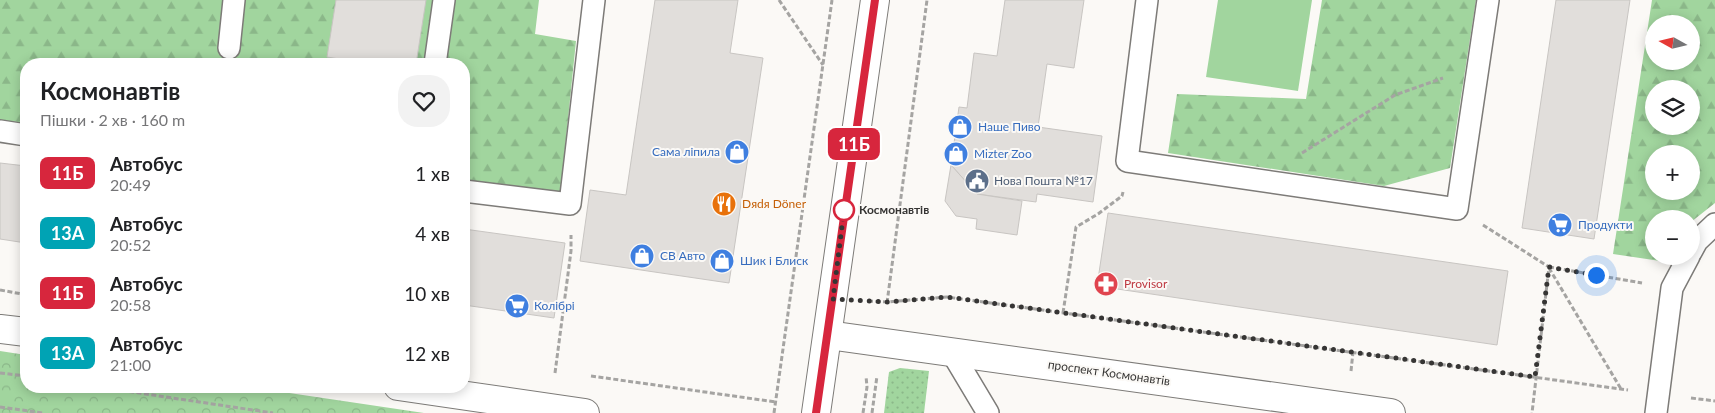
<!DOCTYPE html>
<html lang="uk">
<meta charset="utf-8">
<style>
:root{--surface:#fff;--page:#f2f2f2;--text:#202124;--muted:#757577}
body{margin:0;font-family:Lato,sans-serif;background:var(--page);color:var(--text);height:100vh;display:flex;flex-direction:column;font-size:19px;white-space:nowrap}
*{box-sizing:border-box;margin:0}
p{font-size:16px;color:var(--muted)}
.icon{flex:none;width:28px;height:28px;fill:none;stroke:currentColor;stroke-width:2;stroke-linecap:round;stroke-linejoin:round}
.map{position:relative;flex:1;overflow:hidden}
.sheet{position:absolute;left:20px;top:58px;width:450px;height:335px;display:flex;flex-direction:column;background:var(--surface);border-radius:20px;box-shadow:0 2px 12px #0003}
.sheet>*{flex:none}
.badge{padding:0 10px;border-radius:8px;font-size:18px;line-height:32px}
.needle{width:32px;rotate:278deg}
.controls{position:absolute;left:1645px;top:15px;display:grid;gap:10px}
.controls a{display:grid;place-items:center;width:55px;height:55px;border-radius:50%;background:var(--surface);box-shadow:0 2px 12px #0003;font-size:25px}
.you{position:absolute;width:25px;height:25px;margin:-12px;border:4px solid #fff;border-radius:50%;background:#1a73e8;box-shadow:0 0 0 8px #1a73e833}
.map>.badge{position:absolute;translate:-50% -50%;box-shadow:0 0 0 2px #fff}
.round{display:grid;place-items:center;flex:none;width:52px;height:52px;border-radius:20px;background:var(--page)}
.overview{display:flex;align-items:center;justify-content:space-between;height:85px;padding:0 20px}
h1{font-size:24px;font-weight:700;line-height:38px}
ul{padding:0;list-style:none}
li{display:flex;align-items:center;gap:15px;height:60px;padding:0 20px}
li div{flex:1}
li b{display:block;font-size:19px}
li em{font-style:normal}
li .badge{min-width:55px;font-weight:700;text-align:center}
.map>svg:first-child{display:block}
.grass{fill:url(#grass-dots)}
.forest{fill:url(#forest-firs);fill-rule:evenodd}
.park{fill:url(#park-crowns)}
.pitch{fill:#a1d59e}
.building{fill:#e1dedb;stroke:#c8c5c2}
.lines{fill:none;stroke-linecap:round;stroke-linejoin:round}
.lane-casing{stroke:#7d7b78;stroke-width:24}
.street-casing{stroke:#7d7b78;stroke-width:30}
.secondary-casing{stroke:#7d7b78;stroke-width:30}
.path{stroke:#a5a4a2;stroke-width:3;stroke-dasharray:5 2.5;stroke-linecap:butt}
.lane{stroke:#fff;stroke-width:21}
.street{stroke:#fff;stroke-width:28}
.secondary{stroke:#fff;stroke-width:28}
.line-casing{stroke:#fff;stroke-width:11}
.line{stroke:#d7263d;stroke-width:8}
.walk{stroke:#363534;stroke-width:5;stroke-dasharray:0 9}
.stop-dot{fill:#fff;stroke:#d7263d;stroke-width:2.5}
.labels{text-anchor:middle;stroke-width:4;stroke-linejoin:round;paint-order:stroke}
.shop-label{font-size:12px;fill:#366cbe;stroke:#fbf9f6;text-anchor:start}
.service-label{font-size:12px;fill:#4e5e75;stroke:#fbf9f6;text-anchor:start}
.food-label{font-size:12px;fill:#c56008;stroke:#fbf9f6;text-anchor:start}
.stop-label{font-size:12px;font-weight:bold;fill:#363534;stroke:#fbf9f6;text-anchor:start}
.health-label{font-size:12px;fill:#be3a42;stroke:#fbf9f6;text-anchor:start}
.street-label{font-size:12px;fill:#363534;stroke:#fbf9f6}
</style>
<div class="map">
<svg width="1715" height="413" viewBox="0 0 1715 413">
<defs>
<pattern id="grass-dots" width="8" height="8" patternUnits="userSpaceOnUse" patternTransform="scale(1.25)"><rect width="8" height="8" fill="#a1d59e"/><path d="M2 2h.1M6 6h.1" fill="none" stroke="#8bb789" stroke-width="1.8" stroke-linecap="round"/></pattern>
<pattern id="forest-firs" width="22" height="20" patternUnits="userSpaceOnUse" patternTransform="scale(1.25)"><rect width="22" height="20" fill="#a1d59e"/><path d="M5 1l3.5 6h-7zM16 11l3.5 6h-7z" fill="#8bb789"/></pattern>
<pattern id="park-crowns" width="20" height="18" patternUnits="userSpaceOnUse" patternTransform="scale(1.25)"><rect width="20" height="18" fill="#a1d59e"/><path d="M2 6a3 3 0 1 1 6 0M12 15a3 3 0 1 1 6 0" fill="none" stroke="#8bb789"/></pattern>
</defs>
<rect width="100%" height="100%" fill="#fbf9f6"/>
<polygon class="grass" points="900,368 929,371 924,413 884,413 889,372"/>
<g class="forest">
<polygon points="0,0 539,0 535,34 576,41 560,197 464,183 464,64 26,64 26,123 0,120"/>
<polygon points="1322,0 1476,0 1450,168 1384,186 1168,153 1177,94 1306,99"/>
<path d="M1652 0H1715V203L1691 222V219H1654V256H1669L1667 262 1613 254ZM1654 24H1691V61H1654ZM1654 89H1691V126H1654ZM1654 154H1691V191H1654Z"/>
</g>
<polygon class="park" points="0,351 26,355 26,386 242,386 424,413 0,413"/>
<polygon class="pitch" points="1218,0 1312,0 1298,91 1206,77"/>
<g class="building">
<polygon points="336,0 426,0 416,64 369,64 327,57"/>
<polygon points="655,0 738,0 730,53 763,58 729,283 580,261 590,190 626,195"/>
<polygon points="1005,0 1084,0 1074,68 1047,64 1038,127 1102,136 1093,202 1037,194 1036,202 977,194 951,165 959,107 967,108 974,53 997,56"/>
<polygon points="1556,0 1630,0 1594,239 1522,228"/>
<polygon points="0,163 26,166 26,243 0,239"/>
<polygon points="951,165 977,194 1022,201 1017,235 976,229 977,219 956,216 945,201"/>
<polygon points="1108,213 1508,271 1497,345 1097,286"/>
<polygon points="464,229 565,243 554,318 464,305"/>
</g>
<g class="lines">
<defs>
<g id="lane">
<polyline points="1147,0 1127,161 1457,209 1488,0"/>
<polyline points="229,48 234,0"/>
<polyline points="435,64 444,0"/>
<polyline points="0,131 26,135"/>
<polyline points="464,191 570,204 594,0"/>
<polyline points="1691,252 1697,241 1715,224"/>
<polyline points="951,351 988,413"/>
<polyline points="1656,413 1672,288 1689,256"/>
</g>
<g id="street">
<polyline points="0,329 26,332"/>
<polyline points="398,386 585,413"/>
</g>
<g id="secondary">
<polyline points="828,335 1391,413"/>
<polyline points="816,413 875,0"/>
</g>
</defs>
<use href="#lane" class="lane-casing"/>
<use href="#street" class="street-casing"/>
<use href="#secondary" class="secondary-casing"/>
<g class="path">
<polyline points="779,0 823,65"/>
<polyline points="1302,153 1395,95 1443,78"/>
<polyline points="1483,225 1549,267 1532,413"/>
<polyline points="1549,267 1642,283"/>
<polyline points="1549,268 1621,389"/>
<polyline points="0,290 22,294"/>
<polyline points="868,301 887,302 947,297 1628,390"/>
<polyline points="887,303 927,0"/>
<polyline points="1063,313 1076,227 1098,214 1122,196 1123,192"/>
<polyline points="1351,371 1353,352"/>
<polyline points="0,373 26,376"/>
<polyline points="555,373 571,251 571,235"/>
<polyline points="591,376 776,402"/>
<polyline points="92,386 273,413"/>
<polyline points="1691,398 1715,401"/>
<polyline points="0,407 43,413"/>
<polyline points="774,413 832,0"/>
<polyline points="863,413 867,387 866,376"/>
<polyline points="872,413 877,376"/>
</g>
<use href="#lane" class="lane"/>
<use href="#street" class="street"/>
<use href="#secondary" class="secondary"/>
</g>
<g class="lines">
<defs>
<polyline id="line" points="816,413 875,0"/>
</defs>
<use href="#line" class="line-casing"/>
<use href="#line" class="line"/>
<polyline class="walk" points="844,210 833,299 887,302 947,297 1535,377 1549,267 1596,275"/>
</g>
<defs>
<symbol id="shop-disc" viewBox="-11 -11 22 22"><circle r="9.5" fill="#3f7fe0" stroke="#fbf9f6"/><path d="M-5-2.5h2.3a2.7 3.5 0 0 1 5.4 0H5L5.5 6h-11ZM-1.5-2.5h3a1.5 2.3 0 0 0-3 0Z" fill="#fff"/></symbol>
<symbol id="civic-disc" viewBox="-11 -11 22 22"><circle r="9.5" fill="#5c6f8a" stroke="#fbf9f6"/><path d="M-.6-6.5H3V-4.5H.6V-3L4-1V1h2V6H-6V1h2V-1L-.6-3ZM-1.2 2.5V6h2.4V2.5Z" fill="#fff"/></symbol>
<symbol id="restaurant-disc" viewBox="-11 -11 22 22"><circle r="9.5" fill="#e8710a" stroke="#fbf9f6"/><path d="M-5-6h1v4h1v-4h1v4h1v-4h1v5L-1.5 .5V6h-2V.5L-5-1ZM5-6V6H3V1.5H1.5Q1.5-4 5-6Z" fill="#fff"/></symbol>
<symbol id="supermarket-disc" viewBox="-11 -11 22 22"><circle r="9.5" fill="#3f7fe0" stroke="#fbf9f6"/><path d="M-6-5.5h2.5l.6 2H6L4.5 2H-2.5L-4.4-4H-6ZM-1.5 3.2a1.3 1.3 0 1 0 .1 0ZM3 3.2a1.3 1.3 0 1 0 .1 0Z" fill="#fff"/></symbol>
<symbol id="pharmacy-disc" viewBox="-11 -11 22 22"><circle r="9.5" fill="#e0444e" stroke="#fbf9f6"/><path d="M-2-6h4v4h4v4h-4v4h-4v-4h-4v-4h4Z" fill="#fff"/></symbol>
</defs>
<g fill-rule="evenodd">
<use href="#shop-disc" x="946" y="113" width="28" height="28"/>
<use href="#shop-disc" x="723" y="138" width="28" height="28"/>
<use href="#shop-disc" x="942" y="140" width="28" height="28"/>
<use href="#civic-disc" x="963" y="167" width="28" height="28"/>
<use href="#restaurant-disc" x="710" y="190" width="28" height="28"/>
<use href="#supermarket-disc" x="1546" y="211" width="28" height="28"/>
<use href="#shop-disc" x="628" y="242" width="28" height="28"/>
<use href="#shop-disc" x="708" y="247" width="28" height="28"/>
<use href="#pharmacy-disc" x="1092" y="270" width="28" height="28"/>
<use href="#supermarket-disc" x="503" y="292" width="28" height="28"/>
</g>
<circle class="stop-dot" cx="844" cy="210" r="10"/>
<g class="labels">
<g class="shop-label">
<text x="978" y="131">Наше Пиво</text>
<text x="720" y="156" text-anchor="end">Сама ліпила</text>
<text x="974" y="158">Mizter Zoo</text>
<text x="1578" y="229">Продукти</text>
<text x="660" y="260">СВ Авто</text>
<text x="740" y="265">Шик і Блиск</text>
<text x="534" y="310">Колібрі</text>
</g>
<g class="service-label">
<text x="994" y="185">Нова Пошта №17</text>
</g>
<g class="food-label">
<text x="742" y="208">Dяdя Döner</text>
</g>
<g class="stop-label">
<text x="859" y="214">Космонавтів</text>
</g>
<g class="health-label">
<text x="1124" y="288">Provisor</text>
</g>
<g class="street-label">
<text transform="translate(1109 373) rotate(8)" y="4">проспект Космонавтів</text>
</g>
</g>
</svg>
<div class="controls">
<a><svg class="needle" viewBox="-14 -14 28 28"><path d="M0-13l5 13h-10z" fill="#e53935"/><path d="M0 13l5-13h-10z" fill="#757577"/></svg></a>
<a><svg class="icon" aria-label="layers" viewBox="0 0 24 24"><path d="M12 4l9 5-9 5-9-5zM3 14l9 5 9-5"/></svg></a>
<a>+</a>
<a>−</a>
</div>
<div class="you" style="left:1596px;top:275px"></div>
<b class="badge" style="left:854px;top:144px;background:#d7263d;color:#fff">11Б</b>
<section class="sheet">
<div class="overview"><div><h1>Космонавтів</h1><p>Пішки · 2 хв · 160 m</p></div><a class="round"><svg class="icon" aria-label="heart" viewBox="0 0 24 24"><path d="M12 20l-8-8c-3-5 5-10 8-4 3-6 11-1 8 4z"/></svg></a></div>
<ul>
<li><span class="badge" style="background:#d7263d;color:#fff">11Б</span><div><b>Автобус</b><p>20:49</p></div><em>1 хв</em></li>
<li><span class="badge" style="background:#00a3b4;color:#fff">13А</span><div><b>Автобус</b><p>20:52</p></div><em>4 хв</em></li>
<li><span class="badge" style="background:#d7263d;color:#fff">11Б</span><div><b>Автобус</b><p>20:58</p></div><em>10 хв</em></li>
<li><span class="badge" style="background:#00a3b4;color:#fff">13А</span><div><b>Автобус</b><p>21:00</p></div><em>12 хв</em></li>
</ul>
</section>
</div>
